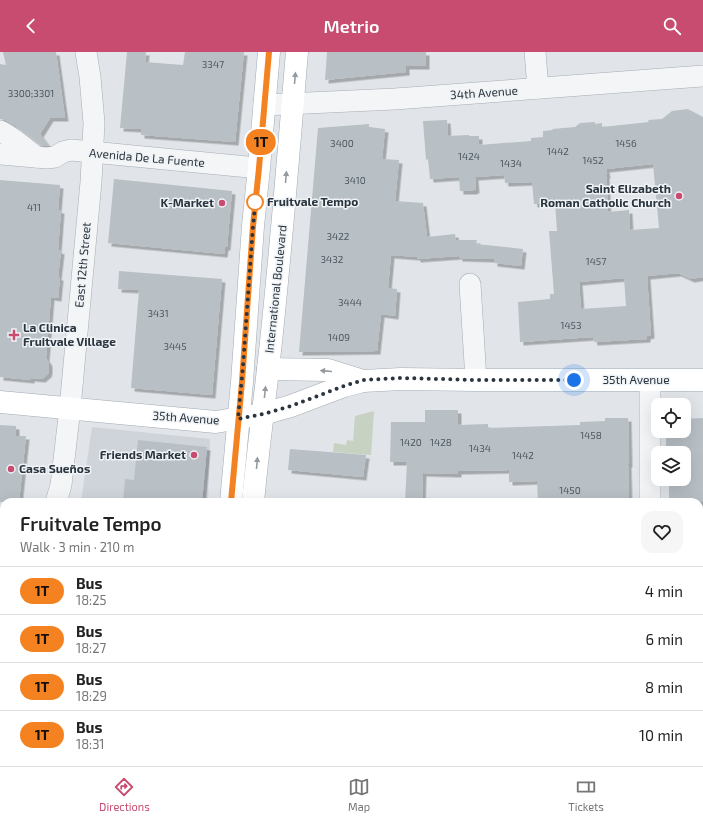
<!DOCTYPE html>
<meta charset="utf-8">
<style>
:root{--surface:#fff;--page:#f6f6f6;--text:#222;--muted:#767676;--line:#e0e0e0;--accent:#c74c70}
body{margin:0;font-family:"Exo 2",sans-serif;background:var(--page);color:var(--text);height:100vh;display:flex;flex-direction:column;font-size:15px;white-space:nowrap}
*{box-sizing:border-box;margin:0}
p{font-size:13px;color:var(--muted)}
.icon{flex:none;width:22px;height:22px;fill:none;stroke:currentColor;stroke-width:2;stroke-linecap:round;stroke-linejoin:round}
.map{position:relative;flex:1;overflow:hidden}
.sheet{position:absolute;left:0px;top:446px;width:703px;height:268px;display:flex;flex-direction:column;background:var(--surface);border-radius:12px 12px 0 0;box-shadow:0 4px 16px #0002}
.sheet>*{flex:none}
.badge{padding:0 8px;border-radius:13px;font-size:14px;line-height:26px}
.controls{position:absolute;left:651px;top:346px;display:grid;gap:8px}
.controls a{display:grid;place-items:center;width:40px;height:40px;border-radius:8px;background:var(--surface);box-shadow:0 4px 16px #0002;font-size:20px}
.you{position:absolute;width:20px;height:20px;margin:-10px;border:3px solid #fff;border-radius:50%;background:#1a73e8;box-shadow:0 0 0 6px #1a73e833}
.map>.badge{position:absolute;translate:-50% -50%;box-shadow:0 0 0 2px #fff}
.round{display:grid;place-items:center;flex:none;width:42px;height:42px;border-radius:12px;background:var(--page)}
.headline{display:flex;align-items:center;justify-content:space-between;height:68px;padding:0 20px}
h1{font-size:19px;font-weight:600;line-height:30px}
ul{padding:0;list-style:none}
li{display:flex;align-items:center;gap:12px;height:48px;padding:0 20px;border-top:1px solid var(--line)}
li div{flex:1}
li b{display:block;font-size:15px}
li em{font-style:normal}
li .badge{min-width:44px;font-weight:700;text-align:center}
header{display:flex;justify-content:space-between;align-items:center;height:52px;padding:0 20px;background:var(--accent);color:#fff;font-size:18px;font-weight:600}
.tab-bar{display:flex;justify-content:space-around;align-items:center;height:56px;border-top:1px solid var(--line);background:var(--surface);font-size:11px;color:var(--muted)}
.tab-bar a{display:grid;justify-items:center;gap:2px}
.tab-bar .current{color:var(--accent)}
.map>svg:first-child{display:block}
.built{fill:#cfd4da}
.green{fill:#c8d2c2}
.building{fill:#b8bfc5;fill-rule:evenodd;filter:url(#shadow)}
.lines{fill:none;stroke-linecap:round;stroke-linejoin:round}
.minor-casing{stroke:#a6adb3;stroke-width:22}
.major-casing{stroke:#a0abb4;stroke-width:23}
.minor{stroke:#f3f5f7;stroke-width:21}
.major{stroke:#fff;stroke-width:22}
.oneway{fill:#949a9f}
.line-casing{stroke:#fff;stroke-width:9}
.line{stroke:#f58220;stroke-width:6}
.walk{stroke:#2a353f;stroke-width:4;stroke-dasharray:0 7.2}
.poi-dot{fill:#c74c70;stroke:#f0f3f6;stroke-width:1.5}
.stop-dot{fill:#fff;stroke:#f58220;stroke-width:2}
.labels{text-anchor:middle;stroke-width:3;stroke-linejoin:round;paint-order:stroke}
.number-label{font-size:10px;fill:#4e5860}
.street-label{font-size:12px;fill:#2a353f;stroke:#f0f3f6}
.poi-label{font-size:12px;font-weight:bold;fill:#2a353f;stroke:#f0f3f6;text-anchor:end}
.stop-label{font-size:12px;font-weight:bold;fill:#2a353f;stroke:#f0f3f6;text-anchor:start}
</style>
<header><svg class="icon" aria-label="back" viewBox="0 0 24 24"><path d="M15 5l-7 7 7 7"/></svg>Metrio<svg class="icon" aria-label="search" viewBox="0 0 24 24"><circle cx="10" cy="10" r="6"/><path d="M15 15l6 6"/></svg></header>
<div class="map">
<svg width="703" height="714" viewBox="0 0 703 714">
<defs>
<filter id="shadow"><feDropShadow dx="3.5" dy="3.5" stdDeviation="0" flood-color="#0004"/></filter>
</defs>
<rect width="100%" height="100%" fill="#e1e5e9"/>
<g class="built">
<polygon points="92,375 210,387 208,450 81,450"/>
<polygon points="89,710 386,710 386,714 88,714"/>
</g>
<polygon class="green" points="374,359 371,403 333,400 334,391 346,393 347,388 353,389 355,364"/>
<g class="building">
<polygon points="3,0 56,0 65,66 50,66 40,82 49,94 41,93 16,74 5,68 0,67 0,12 6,13"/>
<polygon points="127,0 146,0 145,10 183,13 185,0 244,0 235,90 141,83 141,77 120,76"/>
<polygon points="327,0 426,0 426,14 406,14 406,20 325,28"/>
<path d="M688 57 703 65V225L691 227 678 221 647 224 651 283 647 284V287L594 290 593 285 520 290 518 250 550 247V242H554L549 179H557L555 151 534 152 532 130 505 131 504 123 475 125 476 138H474V139H460L459 125 430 127 428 107 426 108 423 69 447 68 448 84 469 83V84H479V93L531 89V86L543 85V79L553 78 552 77 575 75 580 71 595 70V72L602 71V75L649 70 648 68 662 67 672 59ZM653 112 659 176 630 178 629 158 608 160 606 123H607L606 117ZM624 226 626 254 581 257 579 230Z"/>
<polygon points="369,72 369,75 385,77 382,107 399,108 395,149 423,151 427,185 455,182 456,188 477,188 476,192 523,197 521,214 494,211 494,207 459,206 459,204 417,207 417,205 391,203 388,236 397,237 395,264 381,262 377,299 299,300 318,76"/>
<polygon points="114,127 232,139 227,195 225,195 224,202 108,191"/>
<polygon points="0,128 60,133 58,158 61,158 58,198 61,199 58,225 60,225 58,246 51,245 46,306 49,311 49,318 48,322 42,327 31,326 31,328 0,325"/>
<polygon points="119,219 222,227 212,343 131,336 139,238 118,237"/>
<polygon points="425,358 458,358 458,373 488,372 488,376 580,373 580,370 605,369 605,366 628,366 629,412 628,412 629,450 538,450 537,429 509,430 509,418 458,419 458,422 423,421 422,450 405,450 407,410 390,410 391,370 425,370"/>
<polygon points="703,366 703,450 669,450 669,427 684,427 684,401 666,401 666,379 684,379 684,367"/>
<polygon points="0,373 16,374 16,384 26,384 19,450 0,450"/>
<polygon points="138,388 207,395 202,450 123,450 125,427 134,428"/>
<polygon points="290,397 366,403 363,425 288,418"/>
</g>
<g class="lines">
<defs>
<g id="minor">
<polyline points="535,0 538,36"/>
<polyline points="264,53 395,47 703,24"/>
<path d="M0 79C13 85 25 96 36 105"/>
<polyline points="0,102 47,106 55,105 63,100 71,98 259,116"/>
<polyline points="470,232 476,328"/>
<polyline points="650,328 650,450"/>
<polyline points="56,450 61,433 70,356 91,130 94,71 90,25 86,0"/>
<polyline points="0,570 4,564"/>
<polyline points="699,583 703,583"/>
<polyline points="0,601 4,601"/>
</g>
<g id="major">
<polyline points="268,317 328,318 363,329"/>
<polyline points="0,350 216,370 263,362 291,354 344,334 363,329 401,327 476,328 703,328"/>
<polyline points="231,450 242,330 253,174 259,116 269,0"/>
<path d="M253 450C257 406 263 362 268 317 280 212 288 106 297 0"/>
<polyline points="206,714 206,710"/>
<polyline points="233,714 234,710"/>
</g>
</defs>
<use href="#minor" class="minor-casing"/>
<use href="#major" class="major-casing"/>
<use href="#minor" class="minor"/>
<use href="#major" class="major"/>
</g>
<defs><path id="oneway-solid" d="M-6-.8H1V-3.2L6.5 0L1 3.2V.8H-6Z"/></defs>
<g class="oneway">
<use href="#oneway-solid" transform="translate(295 26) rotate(-85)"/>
<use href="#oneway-solid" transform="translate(286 125) rotate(-85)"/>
<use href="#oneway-solid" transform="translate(326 319) rotate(-175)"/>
<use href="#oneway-solid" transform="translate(265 340) rotate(-84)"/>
<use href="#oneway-solid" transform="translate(257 411) rotate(-85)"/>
</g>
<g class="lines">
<defs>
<polyline id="line" points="231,450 242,330 253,174 259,116 269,0"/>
</defs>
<use href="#line" class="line-casing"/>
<use href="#line" class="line"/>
<polyline class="walk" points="255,150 256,145 253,174 243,314 238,367 263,362 291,354 344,334 363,328 401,326 476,328 574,328"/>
</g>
<g class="poi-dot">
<circle cx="679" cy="144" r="4"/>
<circle cx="222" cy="151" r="4"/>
<path d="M12 277h4v4h4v4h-4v4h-4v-4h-4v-4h4z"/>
<circle cx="194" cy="403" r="4"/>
<circle cx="11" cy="417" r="4"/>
</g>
<circle class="stop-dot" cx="255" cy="150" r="8"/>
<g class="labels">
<g class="number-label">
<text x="213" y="16">3347</text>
<text x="31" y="45">3300;3301</text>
<text x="342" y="95">3400</text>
<text x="626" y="95">1456</text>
<text x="558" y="103">1442</text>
<text x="469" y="108">1424</text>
<text x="593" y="112">1452</text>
<text x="511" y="115">1434</text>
<text x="355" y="132">3410</text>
<text x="34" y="159">411</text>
<text x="338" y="188">3422</text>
<text x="332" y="211">3432</text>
<text x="596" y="213">1457</text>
<text x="350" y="254">3444</text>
<text x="158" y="265">3431</text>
<text x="571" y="277">1453</text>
<text x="339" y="289">1409</text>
<text x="175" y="298">3445</text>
<text x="591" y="387">1458</text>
<text x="411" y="394">1420</text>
<text x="441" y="394">1428</text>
<text x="480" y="400">1434</text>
<text x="523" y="407">1442</text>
<text x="570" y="442">1450</text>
</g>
<g class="street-label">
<text transform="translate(484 41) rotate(-4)" y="4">34th Avenue</text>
<text transform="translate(147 106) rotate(5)" y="4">Avenida De La Fuente</text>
<text transform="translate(83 213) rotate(-85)" y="4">East 12th Street</text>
<text transform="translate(276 237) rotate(-84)" y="4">International Boulevard</text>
<text x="636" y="332">35th Avenue</text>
<text transform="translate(186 366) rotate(4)" y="4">35th Avenue</text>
</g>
<g class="poi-label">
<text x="671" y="141">Saint Elizabeth<tspan x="671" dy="14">Roman Catholic Church</tspan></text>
<text x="214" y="155">K-Market</text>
<text x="23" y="280" text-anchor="start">La Clinica<tspan x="23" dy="14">Fruitvale Village</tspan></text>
<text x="186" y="407">Friends Market</text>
<text x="19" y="421" text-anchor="start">Casa Sueños</text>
</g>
<g class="stop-label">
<text x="267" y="154">Fruitvale Tempo</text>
</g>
</g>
</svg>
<div class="controls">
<a><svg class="icon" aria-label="locate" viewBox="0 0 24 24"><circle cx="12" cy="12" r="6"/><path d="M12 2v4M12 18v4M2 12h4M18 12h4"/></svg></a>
<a><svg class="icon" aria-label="layers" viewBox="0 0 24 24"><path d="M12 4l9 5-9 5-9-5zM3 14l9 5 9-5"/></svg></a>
</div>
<div class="you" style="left:574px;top:328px"></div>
<b class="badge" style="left:261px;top:90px;background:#f58220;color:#111">1T</b>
<section class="sheet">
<div class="headline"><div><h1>Fruitvale Tempo</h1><p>Walk · 3 min · 210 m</p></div><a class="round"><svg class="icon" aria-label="heart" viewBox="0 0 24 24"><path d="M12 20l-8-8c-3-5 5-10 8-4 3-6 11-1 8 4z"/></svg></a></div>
<ul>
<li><span class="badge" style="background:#f58220;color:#111">1T</span><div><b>Bus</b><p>18:25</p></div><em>4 min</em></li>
<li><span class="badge" style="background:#f58220;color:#111">1T</span><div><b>Bus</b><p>18:27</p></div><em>6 min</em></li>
<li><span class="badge" style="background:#f58220;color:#111">1T</span><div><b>Bus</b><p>18:29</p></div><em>8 min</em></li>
<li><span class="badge" style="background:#f58220;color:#111">1T</span><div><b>Bus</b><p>18:31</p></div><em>10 min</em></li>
</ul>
</section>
</div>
<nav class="tab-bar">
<a class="current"><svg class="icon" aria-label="directions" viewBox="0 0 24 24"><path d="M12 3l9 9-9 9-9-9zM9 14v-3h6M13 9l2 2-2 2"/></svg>Directions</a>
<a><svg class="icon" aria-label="map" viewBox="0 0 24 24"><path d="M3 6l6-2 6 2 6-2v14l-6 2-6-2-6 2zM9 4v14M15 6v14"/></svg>Map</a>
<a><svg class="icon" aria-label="tickets" viewBox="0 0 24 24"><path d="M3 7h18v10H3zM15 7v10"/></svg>Tickets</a>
</nav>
